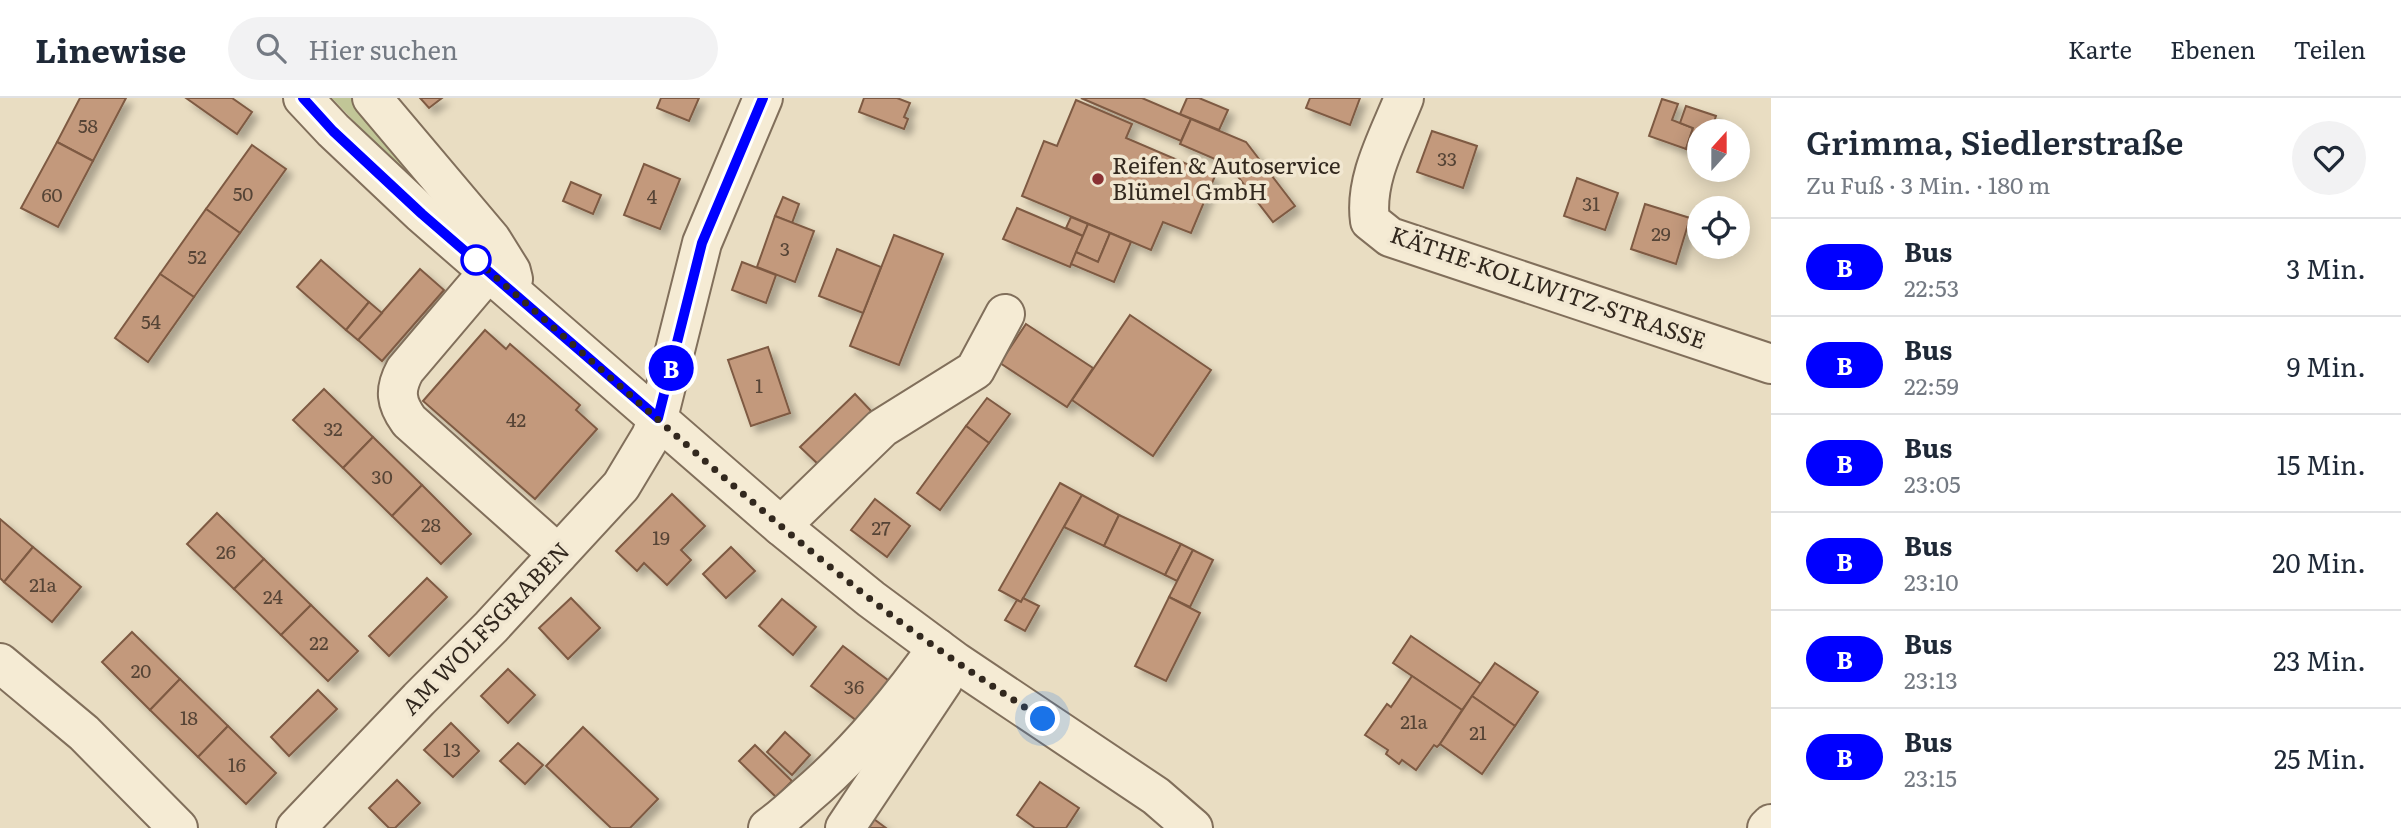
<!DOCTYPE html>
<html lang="de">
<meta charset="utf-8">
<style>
:root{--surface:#fff;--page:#f2f2f3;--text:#1f2937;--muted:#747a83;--line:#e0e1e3}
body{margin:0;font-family:Literata,serif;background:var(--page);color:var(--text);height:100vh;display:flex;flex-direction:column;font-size:26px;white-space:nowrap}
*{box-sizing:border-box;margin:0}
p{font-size:23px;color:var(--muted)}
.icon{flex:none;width:38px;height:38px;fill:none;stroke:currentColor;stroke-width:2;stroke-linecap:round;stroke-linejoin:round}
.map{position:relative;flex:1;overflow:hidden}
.details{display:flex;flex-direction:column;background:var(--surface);width:630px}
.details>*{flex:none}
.badge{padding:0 14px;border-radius:23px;font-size:24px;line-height:46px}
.needle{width:46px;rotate:21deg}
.buttons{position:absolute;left:1687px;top:21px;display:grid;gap:14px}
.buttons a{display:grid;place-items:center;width:63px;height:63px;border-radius:50%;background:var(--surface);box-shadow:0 4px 18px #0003;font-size:35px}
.you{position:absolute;width:35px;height:35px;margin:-18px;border:5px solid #fff;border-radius:50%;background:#1a73e8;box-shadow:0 0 0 10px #1a73e833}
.map>.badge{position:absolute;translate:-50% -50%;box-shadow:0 0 0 4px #fff}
.round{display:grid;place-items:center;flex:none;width:74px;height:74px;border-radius:37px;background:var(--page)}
.headline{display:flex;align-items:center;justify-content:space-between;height:119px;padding:0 35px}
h1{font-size:33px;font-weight:600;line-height:52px}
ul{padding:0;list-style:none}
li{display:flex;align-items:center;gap:21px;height:98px;padding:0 35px;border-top:2px solid var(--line)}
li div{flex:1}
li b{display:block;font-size:26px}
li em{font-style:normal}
li .badge{min-width:77px;font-weight:700;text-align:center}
header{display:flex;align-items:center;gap:42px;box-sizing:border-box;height:98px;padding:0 35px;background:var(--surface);border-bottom:2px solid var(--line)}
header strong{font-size:33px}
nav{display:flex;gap:38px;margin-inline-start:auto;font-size:24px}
.search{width:490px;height:63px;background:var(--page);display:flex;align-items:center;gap:18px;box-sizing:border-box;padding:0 24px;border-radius:38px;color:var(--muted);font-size:26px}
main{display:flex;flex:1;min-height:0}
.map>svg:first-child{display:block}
.green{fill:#c1c697}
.building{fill:#c3997c;stroke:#7e5a43;stroke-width:2;filter:url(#shadow)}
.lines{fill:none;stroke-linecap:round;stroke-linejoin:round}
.minor-casing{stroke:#816f5b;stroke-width:42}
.minor{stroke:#f5ebd4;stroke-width:38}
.line-casing{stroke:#fff;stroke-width:16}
.line{stroke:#00f;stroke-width:10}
.walk{stroke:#32281e;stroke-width:7;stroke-dasharray:0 12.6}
.poi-dot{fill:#8a3133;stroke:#f1e7d1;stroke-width:2.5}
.stop-dot{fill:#fff;stroke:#00f;stroke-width:3.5}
.labels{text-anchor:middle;stroke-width:7;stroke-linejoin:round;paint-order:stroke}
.number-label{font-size:19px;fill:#564436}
.poi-label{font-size:23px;fill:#32281e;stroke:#f1e7d1;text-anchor:start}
.street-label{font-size:23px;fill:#32281e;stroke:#f1e7d1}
</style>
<header>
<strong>Linewise</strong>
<div class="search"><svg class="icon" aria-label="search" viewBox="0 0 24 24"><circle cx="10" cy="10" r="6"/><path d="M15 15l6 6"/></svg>Hier suchen</div>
<nav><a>Karte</a><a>Ebenen</a><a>Teilen</a></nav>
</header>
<main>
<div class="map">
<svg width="1771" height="730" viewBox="0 0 1771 730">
<defs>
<filter id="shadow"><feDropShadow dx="6" dy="6" stdDeviation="3.5" flood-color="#0004"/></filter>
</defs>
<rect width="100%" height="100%" fill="#e9ddc2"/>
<polygon class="green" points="332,0 363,0 482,140 406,78"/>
<g class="building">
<polygon points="80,0 126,0 93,63 57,44"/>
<polygon points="186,0 232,0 252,14 237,36"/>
<polygon points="420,0 442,0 429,10"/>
<polygon points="661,0 699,0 689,23 657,10"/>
<polygon points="864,0 897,0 910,5 904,19 908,21 904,31 859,14"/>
<polygon points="1081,0 1142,0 1191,21 1181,43"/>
<polygon points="1187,0 1199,0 1228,12 1219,32 1180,16"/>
<polygon points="1310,0 1360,0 1350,27 1306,10"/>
<polygon points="1662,1 1678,6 1672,22 1693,30 1686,51 1649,38"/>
<polygon points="1076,2 1132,26 1126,40 1215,78 1191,135 1163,124 1151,152 1022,98 1044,43 1057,48"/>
<polygon points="1686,8 1716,18 1711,33 1699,33 1699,55 1686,51 1693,30 1680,25"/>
<polygon points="1191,21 1246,44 1295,108 1273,124 1229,67 1180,46"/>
<polygon points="1432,33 1477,48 1463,90 1417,74"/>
<polygon points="57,44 93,63 58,129 21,110"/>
<polygon points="252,47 286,71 240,135 206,111"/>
<polygon points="644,66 680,81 660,131 624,117"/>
<polygon points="1577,80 1618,95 1605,132 1564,118"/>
<polygon points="571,84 601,97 593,116 563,103"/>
<polygon points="783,99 799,106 792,125 775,118"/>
<polygon points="1645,106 1690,120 1676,166 1631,151"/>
<polygon points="1017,110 1083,138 1070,169 1003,141"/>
<polygon points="206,111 240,135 194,199 160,176"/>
<polygon points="775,118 814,133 795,184 757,169"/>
<polygon points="1071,119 1088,126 1083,138 1066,130"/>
<polygon points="1088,126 1110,135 1098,164 1076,154"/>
<polygon points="1110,135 1131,144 1114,184 1071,166 1076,154 1098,164"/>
<polygon points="894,137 943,156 899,267 850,248"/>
<polygon points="837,151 881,169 863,215 819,198"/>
<polygon points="321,162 369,204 346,232 297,189"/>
<polygon points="742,164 776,177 766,205 732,192"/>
<polygon points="420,171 444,192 382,263 358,242"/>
<polygon points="160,176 194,199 148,264 115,240"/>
<polygon points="369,204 382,215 358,242 346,232"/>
<polygon points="1130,217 1211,272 1153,358 1072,302"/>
<polygon points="1026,226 1093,270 1067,309 1000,265"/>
<polygon points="485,232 506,251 510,246 580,307 576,312 597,331 535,401 423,303"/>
<polygon points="768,249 790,315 751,328 728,262"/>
<polygon points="324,291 373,339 343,370 293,322"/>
<polygon points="855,296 873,315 819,367 800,349"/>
<polygon points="987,300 1010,316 989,345 966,328"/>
<polygon points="966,328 989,345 940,412 917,395"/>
<polygon points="373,339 422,387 392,418 343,370"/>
<polygon points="1060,385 1082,397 1021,504 999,492"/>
<polygon points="422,387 471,436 441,466 392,418"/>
<polygon points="672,396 705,428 681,452 691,462 667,487 644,465 637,473 616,453"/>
<polygon points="1082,397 1119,417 1104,448 1064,429"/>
<polygon points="875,401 910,428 887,459 851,432"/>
<polygon points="217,415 264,461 234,491 187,446"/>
<polygon points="1119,417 1181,446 1165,477 1104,448"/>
<polygon points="0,421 33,449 4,484 0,480"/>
<polygon points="1181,446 1193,452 1177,483 1165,477"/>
<polygon points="33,449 81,489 52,524 4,484"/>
<polygon points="731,449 755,473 726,500 703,476"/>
<polygon points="1193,452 1213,462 1190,509 1169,499"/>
<polygon points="264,461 311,507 281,537 234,491"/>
<polygon points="427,480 447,499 389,558 369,538"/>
<polygon points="1169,499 1200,515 1166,583 1135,568"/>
<polygon points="571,500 600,530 568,561 539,530"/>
<polygon points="1023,500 1039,508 1025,533 1005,522 1017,502 1021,504"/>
<polygon points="782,501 816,529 793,557 759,528"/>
<polygon points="311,507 358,553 328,583 281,537"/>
<polygon points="132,534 180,581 150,612 102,564"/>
<polygon points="1411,538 1481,586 1462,612 1393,565"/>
<polygon points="843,548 897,589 865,629 811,588"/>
<polygon points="1495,565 1538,594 1515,628 1472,598"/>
<polygon points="508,571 535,597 508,625 481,598"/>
<polygon points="1412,578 1462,612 1440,646 1437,649 1434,647 1416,672 1402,662 1399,666 1386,656 1388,652 1365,637 1387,606 1391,609"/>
<polygon points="180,581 228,628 198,659 150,612"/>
<polygon points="318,592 337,611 289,658 271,639"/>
<polygon points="1472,598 1515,628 1482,676 1440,646"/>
<polygon points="451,625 479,653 453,679 424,652"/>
<polygon points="228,628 276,675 246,706 198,659"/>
<polygon points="583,629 658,701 630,730 611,730 546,668"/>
<polygon points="785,634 810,657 792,677 767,654"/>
<polygon points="518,645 543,667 525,686 500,663"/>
<polygon points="755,647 792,683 776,699 739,663"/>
<polygon points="397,682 420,705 395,730 389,730 369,710"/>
<polygon points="1040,684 1079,710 1066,730 1035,730 1017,717"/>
<polygon points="863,713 886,730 851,730"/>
</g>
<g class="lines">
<defs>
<g id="minor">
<polyline points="303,0 333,32 422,116 781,428 871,501 956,564 1156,698 1193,730"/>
<polyline points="372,0 491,141 511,173 513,181"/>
<path d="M1404 0C1389 38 1364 81 1370 123L1390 139 1771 266"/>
<path d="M489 173 405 272C394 292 396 305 409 323L558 456"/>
<polyline points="781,428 882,330 975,272 1005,216"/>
<polyline points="0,565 84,635 178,730"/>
<polyline points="296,730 419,601 491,529 621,388 651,338 658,320 702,145 763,0"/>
<path d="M768 730C781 721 793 710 805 699 856 656 898 605 937 550"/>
<polyline points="845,730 943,583"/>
<polyline points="1767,730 1771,726"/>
</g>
</defs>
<use href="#minor" class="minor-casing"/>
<use href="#minor" class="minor"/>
</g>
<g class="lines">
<defs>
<polyline id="line" points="303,0 333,33 422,116 658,320 702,145 763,0"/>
</defs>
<use href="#line" class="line-casing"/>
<use href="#line" class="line"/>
<path class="walk" d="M476 162 472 159C605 272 732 392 869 500 925 544 984 583 1043 621"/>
</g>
<circle class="poi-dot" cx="1098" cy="81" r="7"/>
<circle class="stop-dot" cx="476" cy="162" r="14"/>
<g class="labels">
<g class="number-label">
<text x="88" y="35">58</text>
<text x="1447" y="68">33</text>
<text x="243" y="103">50</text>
<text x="52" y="104">60</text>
<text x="652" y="106">4</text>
<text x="1591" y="113">31</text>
<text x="1661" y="143">29</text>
<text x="785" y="158">3</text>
<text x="197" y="166">52</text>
<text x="151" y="231">54</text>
<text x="759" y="295">1</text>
<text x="516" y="329">42</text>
<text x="333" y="338">32</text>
<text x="382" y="386">30</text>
<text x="431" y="434">28</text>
<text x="881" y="437">27</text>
<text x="661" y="447">19</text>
<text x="226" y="461">26</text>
<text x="43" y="494">21a</text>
<text x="273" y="506">24</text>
<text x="319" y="552">22</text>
<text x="141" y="580">20</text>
<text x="854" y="596">36</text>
<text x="189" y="627">18</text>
<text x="1414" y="631">21a</text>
<text x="1478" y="642">21</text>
<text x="452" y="659">13</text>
<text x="237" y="674">16</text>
</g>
<g class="poi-label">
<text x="1112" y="76">Reifen &amp; Autoservice<tspan x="1112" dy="26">Blümel GmbH</tspan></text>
</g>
<g class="street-label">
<text transform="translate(1548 190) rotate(19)" y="8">KÄTHE-KOLLWITZ-STRASSE</text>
<text transform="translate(486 531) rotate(-46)" y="8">AM WOLFSGRABEN</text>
</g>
</g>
</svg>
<div class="buttons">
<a><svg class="needle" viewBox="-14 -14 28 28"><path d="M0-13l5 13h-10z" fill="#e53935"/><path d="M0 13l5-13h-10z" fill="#747a83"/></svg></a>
<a><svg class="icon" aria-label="locate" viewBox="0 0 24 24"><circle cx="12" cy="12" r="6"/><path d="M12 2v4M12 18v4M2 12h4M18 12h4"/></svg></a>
</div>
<div class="you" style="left:1043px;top:621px"></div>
<b class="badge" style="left:671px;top:270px;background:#00f;color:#fff">B</b>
</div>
<section class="details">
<div class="headline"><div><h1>Grimma, Siedlerstraße</h1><p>Zu Fuß · 3 Min. · 180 m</p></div><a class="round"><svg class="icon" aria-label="heart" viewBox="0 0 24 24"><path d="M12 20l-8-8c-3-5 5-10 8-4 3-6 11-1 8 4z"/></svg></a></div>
<ul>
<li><span class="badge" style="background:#00f;color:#fff">B</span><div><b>Bus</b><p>22:53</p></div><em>3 Min.</em></li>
<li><span class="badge" style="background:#00f;color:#fff">B</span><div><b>Bus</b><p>22:59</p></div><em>9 Min.</em></li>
<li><span class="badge" style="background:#00f;color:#fff">B</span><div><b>Bus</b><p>23:05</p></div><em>15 Min.</em></li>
<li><span class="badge" style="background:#00f;color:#fff">B</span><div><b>Bus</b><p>23:10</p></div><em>20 Min.</em></li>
<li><span class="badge" style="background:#00f;color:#fff">B</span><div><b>Bus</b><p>23:13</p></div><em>23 Min.</em></li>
<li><span class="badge" style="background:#00f;color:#fff">B</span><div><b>Bus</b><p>23:15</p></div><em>25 Min.</em></li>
</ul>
</section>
</main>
